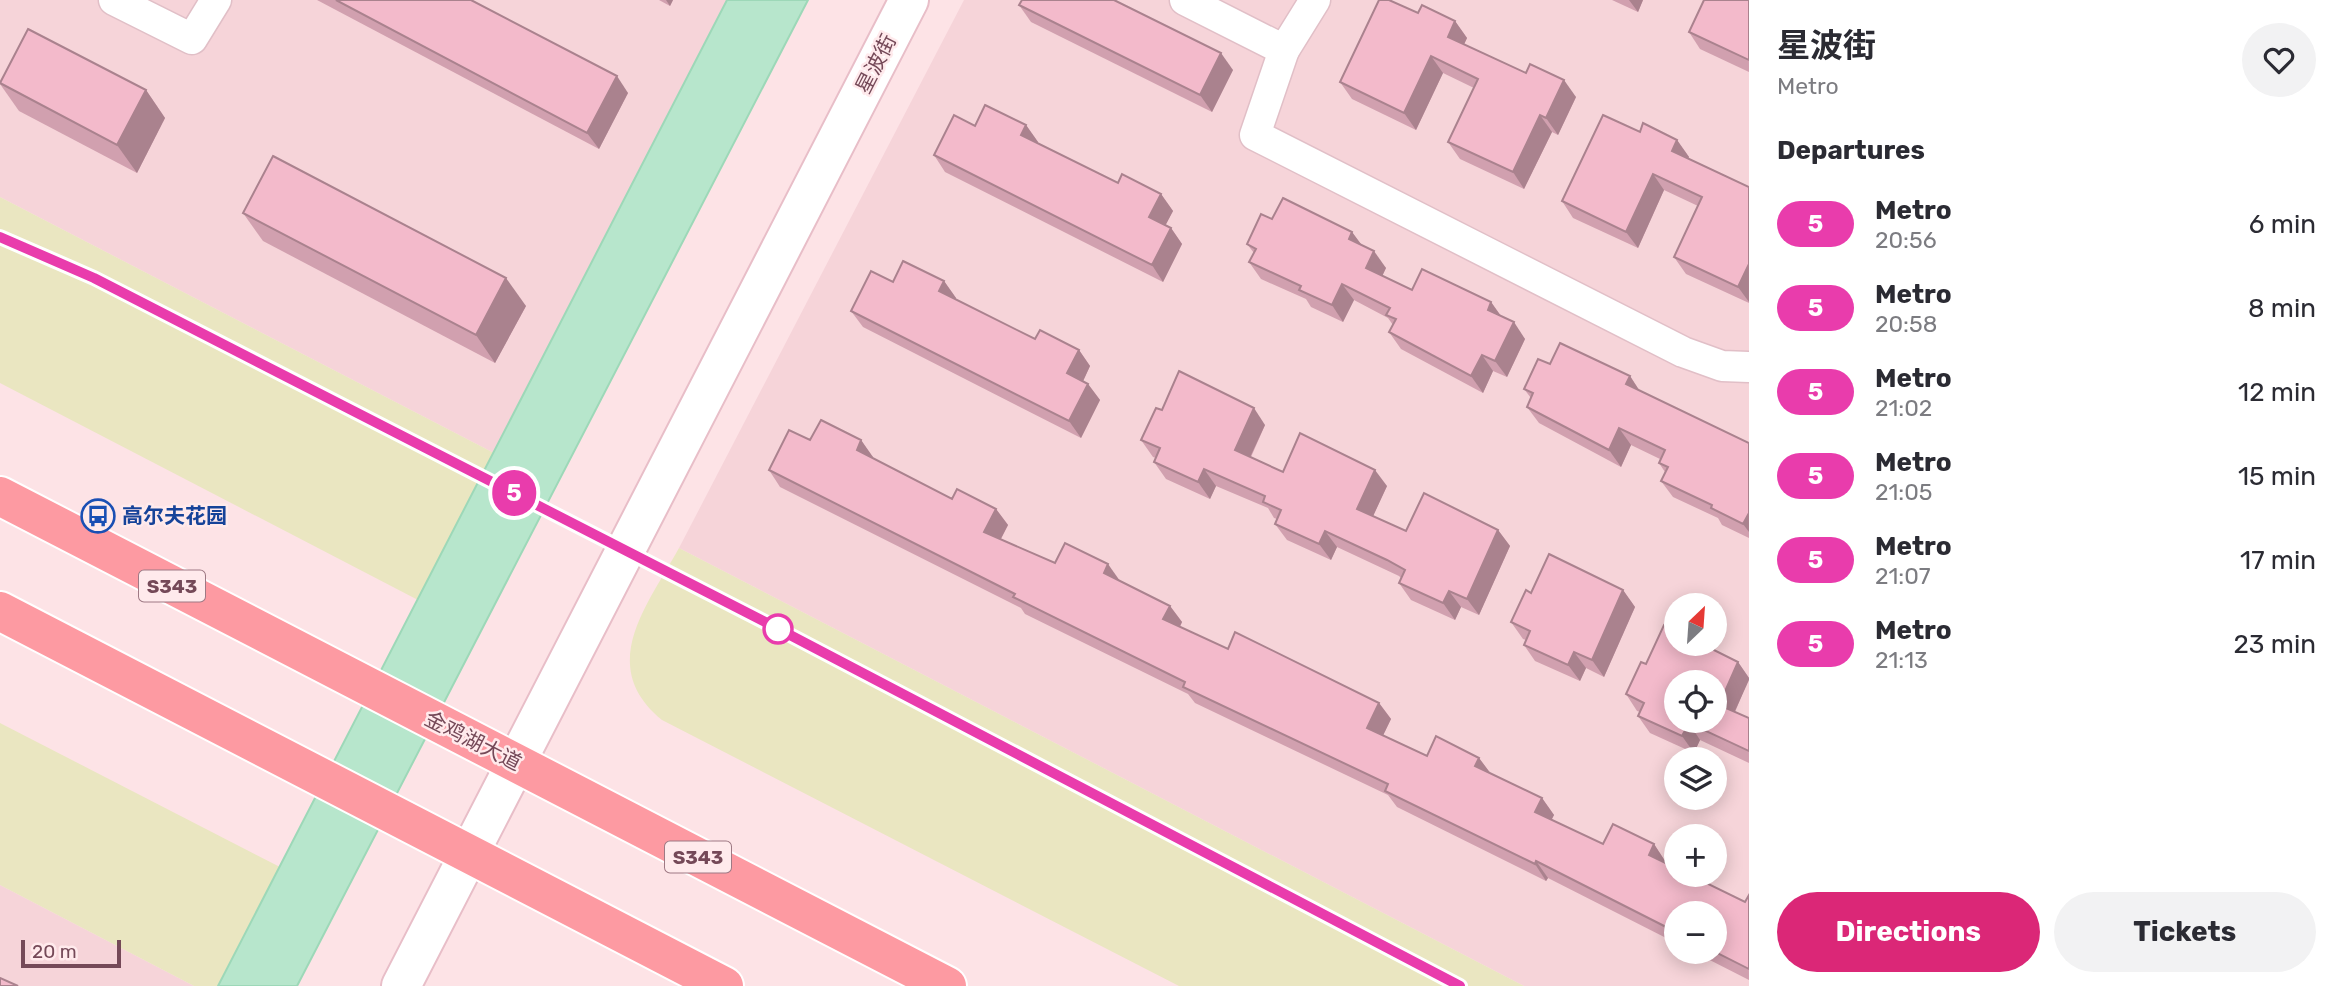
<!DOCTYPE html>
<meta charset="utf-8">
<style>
:root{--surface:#fff;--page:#f2f2f3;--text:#2b2b33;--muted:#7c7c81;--accent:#db2777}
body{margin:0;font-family:Rubik,"Noto Sans SC",sans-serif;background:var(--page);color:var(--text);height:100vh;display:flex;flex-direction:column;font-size:26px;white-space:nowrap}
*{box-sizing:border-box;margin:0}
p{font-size:23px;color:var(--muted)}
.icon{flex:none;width:38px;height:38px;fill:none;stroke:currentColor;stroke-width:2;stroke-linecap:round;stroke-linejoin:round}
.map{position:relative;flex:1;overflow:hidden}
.side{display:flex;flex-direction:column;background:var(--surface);width:595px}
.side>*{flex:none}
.badge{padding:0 14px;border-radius:23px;font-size:24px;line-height:46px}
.needle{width:46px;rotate:25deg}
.fabs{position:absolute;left:1664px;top:593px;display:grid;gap:14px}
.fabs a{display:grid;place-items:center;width:63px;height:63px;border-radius:50%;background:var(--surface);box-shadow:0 4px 18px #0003;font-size:35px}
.scale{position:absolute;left:21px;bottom:18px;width:100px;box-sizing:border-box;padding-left:7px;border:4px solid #754958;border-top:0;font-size:19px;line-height:24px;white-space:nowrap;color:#754958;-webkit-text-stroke:5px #ffeaec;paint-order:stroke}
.map>.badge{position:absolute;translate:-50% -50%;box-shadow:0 0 0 4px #fff}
h2{padding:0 28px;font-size:26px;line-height:63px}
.round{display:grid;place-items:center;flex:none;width:74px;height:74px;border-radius:37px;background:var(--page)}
.headline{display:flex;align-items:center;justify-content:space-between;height:119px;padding:0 28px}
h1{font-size:33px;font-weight:700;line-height:52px}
.button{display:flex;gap:14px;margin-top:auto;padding:14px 28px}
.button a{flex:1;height:80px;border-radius:42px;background:var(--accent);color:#fff;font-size:28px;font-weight:700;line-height:80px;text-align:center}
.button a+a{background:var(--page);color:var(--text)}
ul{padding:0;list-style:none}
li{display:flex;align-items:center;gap:21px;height:84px;padding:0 28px}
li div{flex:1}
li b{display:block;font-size:26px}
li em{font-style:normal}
li .badge{min-width:77px;font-weight:700;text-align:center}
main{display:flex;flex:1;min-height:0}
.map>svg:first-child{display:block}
.residential{fill:#f6d4d9;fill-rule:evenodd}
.green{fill:#eae6c1}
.water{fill:#b7e6cc;stroke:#9dd8b8;stroke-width:2}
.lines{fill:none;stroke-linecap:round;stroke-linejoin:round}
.street-casing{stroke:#e1bfc7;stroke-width:33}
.secondary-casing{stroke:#e8bec8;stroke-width:42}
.primary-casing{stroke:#fff;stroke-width:42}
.street{stroke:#fff;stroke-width:30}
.secondary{stroke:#fff;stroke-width:38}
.primary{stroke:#fd9aa2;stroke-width:38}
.wall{fill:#d1a0af}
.shaded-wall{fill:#aa828e}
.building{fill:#f3bacb;stroke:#aa828e;stroke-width:2;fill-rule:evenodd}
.line-casing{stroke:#fff;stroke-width:16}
.line{stroke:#e93cac;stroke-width:10}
.stop-dot{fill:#fff;stroke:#e93cac;stroke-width:3.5}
.labels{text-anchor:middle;stroke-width:5;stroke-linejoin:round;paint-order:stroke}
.shield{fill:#ffeaec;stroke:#9e7984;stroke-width:2}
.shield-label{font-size:19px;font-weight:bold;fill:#754958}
.street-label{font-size:21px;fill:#754958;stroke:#ffeaec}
.transit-label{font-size:21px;font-weight:bold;fill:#164399;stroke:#ffeaec;text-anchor:start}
</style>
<main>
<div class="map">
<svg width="1749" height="986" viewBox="0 0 1749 986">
<rect width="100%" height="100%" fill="#fde3e6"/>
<g class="residential">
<polygon points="0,0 727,0 494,453 0,197"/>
<path d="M964 0H1749V986H1524L679 548ZM1676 606H1715V644H1676ZM1676 682H1715V721H1676ZM1676 760H1715V798H1676ZM1676 836H1715V875H1676ZM1676 914H1715V952H1676Z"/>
<polygon points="0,885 194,986 0,986"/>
</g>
<g class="green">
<polygon points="0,197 494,453 418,600 0,383"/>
<path d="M679 548 1524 986H1179L662 720C596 666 647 606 679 548Z"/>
<polygon points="0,723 280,867 218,986 194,986 0,885"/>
</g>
<polygon class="water" points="727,0 808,0 297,986 218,986"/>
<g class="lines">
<defs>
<g id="street">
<polyline points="114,0 192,39 216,0"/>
<polyline points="1185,0 1284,50 1315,0"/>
<polyline points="1284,50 1255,135 1683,352 1722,366 1749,367"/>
</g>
<polyline id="secondary" points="401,986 909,0"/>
<g id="primary">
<polyline points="0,496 947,986"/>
<polyline points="0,611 724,986"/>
</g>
</defs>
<use href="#street" class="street-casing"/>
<use href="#secondary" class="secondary-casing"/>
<use href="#primary" class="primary-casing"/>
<use href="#street" class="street"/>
<use href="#secondary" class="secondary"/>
<use href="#primary" class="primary"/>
</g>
<g class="wall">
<polygon points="317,0 471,0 628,93 599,149"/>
<polygon points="659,0 673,0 670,6"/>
<polygon points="1612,0 1643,0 1638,12"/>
<polygon points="1749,0 1749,72 1700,49 1689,32"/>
<polygon points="1019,5 1233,70 1212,112 1031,22"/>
<polygon points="1418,13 1455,21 1467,38 1464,44 1576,97 1558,135 1552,132 1524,189 1460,159 1448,142 1474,88 1443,73 1416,130 1352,99 1340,82"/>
<polygon points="0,84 146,90 165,118 137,173 19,111"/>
<polygon points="1026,125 1038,142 1037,143 1118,183 1161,194 1173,211 1165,225 1171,228 1182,244 1163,282 945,172 934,155 975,126"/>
<polygon points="1640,132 1677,140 1689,157 1688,158 1749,187 1749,303 1686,274 1674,257 1698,206 1664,190 1638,248 1573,218 1562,201"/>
<polygon points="243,213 526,306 495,363 263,241"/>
<polygon points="1272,219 1352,232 1361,245 1386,268 1382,276 1412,290 1491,302 1501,316 1525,339 1507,377 1493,371 1483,393 1401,349 1389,332 1393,325 1388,318 1354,300 1343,322 1311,307 1306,299 1261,279 1249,262 1254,253 1247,244"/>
<polygon points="944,281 956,298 955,299 1035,339 1079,350 1090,366 1083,381 1088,384 1100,400 1081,438 863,327 851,311 893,282"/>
<polygon points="1550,364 1630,376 1639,390 1749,443 1749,538 1722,525 1718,518 1673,497 1661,481 1665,472 1659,463 1660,459 1631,445 1621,467 1539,423 1527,407 1531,398 1524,389"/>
<polygon points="1162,410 1265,425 1251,457 1283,472 1387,486 1373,516 1406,531 1498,530 1510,546 1479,615 1461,607 1455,620 1411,600 1399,583 1401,578 1399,576 1337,547 1331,560 1287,540 1275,524 1277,519 1274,518 1268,508 1216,486 1210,499 1166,479 1154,462 1156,458 1153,457 1141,440"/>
<polygon points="810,440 861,440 873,458 952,499 996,509 1008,525 1001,539 1055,563 1119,580 1170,606 1182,622 1180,627 1228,649 1379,703 1391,719 1383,735 1427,756 1479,758 1491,774 1542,798 1554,815 1551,820 1603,844 1654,844 1665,861 1665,863 1745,902 1749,895 1749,980 1694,952 1715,952 1676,914 1676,943 1548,878 1546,881 1397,807 1388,795 1195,703 1188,694 1025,614 1021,608 780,487 769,470"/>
<polygon points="1623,590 1635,607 1604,677 1586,668 1580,681 1535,661 1524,645 1526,640 1523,639 1511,622 1531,593"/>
<polygon points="1738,662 1749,678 1735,712 1749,718 1749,763 1700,740 1694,753 1650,733 1638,716 1640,712 1637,711 1626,694 1646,664"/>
</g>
<g class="shaded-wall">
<polygon points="666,0 673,0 670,6"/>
<polygon points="1629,0 1643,0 1638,12"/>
<polygon points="1455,21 1467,38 1460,53 1448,37"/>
<polygon points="1221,53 1233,70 1212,112 1200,95"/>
<polygon points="1431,56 1443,73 1416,130 1404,113"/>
<polygon points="617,76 628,93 599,149 587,133"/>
<polygon points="1564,80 1576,97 1558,135 1546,118"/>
<polygon points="146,90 165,118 137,173 117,145"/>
<polygon points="1540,115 1552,132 1524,189 1513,172"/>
<polygon points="1026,125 1038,142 1033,152 1021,135"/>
<polygon points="1677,140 1689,157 1684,167 1672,151"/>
<polygon points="1653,174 1664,190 1638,248 1626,232"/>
<polygon points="1161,194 1173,211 1161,234 1149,217"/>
<polygon points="1171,228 1182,244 1163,282 1152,265"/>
<polygon points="1352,232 1364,248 1349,239"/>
<polygon points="1374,251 1386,268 1378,285 1366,268"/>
<polygon points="1749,264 1749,302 1738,287"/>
<polygon points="506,278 526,306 495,363 476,335"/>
<polygon points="944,281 956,298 950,308 939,291"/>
<polygon points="1342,284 1354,300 1343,322 1332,305"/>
<polygon points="1491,302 1503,319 1488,310"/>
<polygon points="1514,322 1525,339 1507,377 1495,361"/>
<polygon points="1079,350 1090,366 1079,390 1067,373"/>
<polygon points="1482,355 1493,371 1483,393 1471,376"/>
<polygon points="1630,376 1641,393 1626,384"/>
<polygon points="1088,384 1100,400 1081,438 1069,421"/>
<polygon points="1254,408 1265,425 1246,466 1235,450"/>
<polygon points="1619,428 1631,445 1621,467 1609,450"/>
<polygon points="861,440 873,457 868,466 857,450"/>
<polygon points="1204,469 1216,486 1210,499 1198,482"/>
<polygon points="1375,470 1387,486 1369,525 1357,509"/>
<polygon points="996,509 1008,525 996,548 984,532"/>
<polygon points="1749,513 1749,532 1743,524"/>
<polygon points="1498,530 1510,546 1479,615 1467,599"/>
<polygon points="1325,531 1337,547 1331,560 1319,544"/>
<polygon points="1108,564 1120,581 1104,573"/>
<polygon points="1623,590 1635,607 1604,677 1592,660"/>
<polygon points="1449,591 1461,607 1455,620 1443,603"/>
<polygon points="1170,606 1182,622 1175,636 1163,619"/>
<polygon points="1574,652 1586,668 1580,681 1568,665"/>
<polygon points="1738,662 1749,678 1749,680 1730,722 1719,705"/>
<polygon points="1379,703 1391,719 1379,744 1367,728"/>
<polygon points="1689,723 1700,740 1694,753 1682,736"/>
<polygon points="1479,758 1491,774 1475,766"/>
<polygon points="1542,798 1554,815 1547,829 1535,812"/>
<polygon points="1654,844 1665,861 1660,871 1649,855"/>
<polygon points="1536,861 1548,878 1546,881 1535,864"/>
</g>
<g class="building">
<polygon points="336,0 471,0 617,76 587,133"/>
<polygon points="1022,0 1114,0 1221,53 1200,95 1019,5"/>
<polygon points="1379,0 1389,0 1418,13 1422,5 1455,21 1448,37 1526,73 1530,64 1564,80 1546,118 1540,115 1513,172 1448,142 1478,79 1431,56 1404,113 1340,82"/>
<polygon points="1704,0 1749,0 1749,60 1689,32"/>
<polygon points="28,29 146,90 117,145 0,83"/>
<polygon points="985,105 1026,125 1021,135 1118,183 1122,174 1161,194 1149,217 1171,228 1152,265 934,155 954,115 975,126"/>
<polygon points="1603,115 1640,132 1643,123 1677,140 1672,151 1749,187 1749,264 1738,287 1674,257 1702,197 1653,174 1626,232 1562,201"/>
<polygon points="273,156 506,278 476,335 243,213"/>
<polygon points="1283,198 1352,232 1349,239 1374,251 1366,268 1412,290 1422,269 1491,302 1488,310 1514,322 1495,361 1482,355 1471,376 1389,332 1396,319 1386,315 1390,308 1342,284 1332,305 1299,290 1301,286 1249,262 1256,249 1247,244 1261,214 1272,219"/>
<polygon points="903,261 944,281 939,291 1035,339 1040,330 1079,350 1067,373 1088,384 1069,421 851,311 871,271 893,282"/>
<polygon points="1560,343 1630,376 1626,384 1749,443 1749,513 1743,524 1711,508 1712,505 1661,481 1668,467 1659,463 1665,450 1619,428 1609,450 1527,407 1533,393 1524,389 1538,359 1550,364"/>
<polygon points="1179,371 1254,408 1235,450 1283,472 1300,433 1375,470 1357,509 1406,531 1424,493 1498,530 1467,599 1449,591 1443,603 1399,583 1405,570 1387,560 1325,531 1319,544 1275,524 1281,510 1263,502 1265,496 1204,469 1198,482 1154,462 1160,448 1141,440 1156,408 1162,410"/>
<polygon points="821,420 861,440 857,450 952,499 957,489 996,509 984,532 1055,563 1065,543 1108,564 1104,573 1170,606 1163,619 1228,649 1235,632 1379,703 1367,728 1427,756 1436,736 1479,758 1475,766 1542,798 1535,812 1603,844 1613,824 1654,844 1649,855 1676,868 1676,875 1690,875 1745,902 1749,895 1749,969 1715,952 1715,914 1676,914 1676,932 1536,861 1535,864 1385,791 1388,784 1183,687 1185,682 1013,597 1015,594 769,470 789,430 810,440"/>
<polygon points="1549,554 1623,590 1592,660 1574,652 1568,665 1524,645 1530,631 1511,622 1526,590 1531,593"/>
<path d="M1664 625 1676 631V644H1702L1738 662 1719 705 1749 718V751L1689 723 1682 736 1638 716 1644 703 1626 694 1641 662 1646 664ZM1676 682H1715V721H1676Z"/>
<polygon points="0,978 18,986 0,986"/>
</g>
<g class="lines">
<defs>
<polyline id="line" points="0,237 94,278 769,624 1460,986"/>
</defs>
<use href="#line" class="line-casing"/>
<use href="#line" class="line"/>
</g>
<defs>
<symbol id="bus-ring" viewBox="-11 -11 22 22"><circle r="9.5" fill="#ffeaec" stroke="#1a4fb4" stroke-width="1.5"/><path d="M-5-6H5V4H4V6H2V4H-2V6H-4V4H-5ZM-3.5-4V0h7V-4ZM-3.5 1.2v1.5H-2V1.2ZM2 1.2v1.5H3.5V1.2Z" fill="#1a4fb4"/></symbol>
</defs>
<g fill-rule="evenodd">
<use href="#bus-ring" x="79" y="497" width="38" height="38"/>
</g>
<circle class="stop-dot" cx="778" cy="629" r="14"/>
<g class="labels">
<g class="shield">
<rect x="139" y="570.5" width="66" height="31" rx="5"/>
<rect x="665" y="841.5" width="66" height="31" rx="5"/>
</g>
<g class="shield-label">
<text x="172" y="593">S343</text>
<text x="698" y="864">S343</text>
</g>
<g class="street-label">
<text transform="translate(876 64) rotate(-63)" y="7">星波街</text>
<text transform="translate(473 741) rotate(27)" y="7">金鸡湖大道</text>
</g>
<g class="transit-label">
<text x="122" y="523">高尔夫花园</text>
</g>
</g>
</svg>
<div class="fabs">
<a><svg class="needle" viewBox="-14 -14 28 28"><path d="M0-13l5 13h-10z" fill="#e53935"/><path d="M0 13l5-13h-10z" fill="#7c7c81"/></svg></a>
<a><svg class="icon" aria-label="locate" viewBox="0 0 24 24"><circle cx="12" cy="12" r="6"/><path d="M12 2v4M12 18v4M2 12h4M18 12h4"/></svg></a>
<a><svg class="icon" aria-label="layers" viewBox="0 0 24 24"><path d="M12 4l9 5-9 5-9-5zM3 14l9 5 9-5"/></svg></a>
<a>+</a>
<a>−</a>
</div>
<div class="scale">20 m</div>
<b class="badge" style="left:514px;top:493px;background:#e93cac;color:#fff">5</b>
</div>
<section class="side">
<div class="headline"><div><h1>星波街</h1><p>Metro</p></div><a class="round"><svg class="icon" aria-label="heart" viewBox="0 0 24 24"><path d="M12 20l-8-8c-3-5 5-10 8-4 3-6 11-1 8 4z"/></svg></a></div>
<h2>Departures</h2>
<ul>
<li><span class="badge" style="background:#e93cac;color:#fff">5</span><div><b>Metro</b><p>20:56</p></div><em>6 min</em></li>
<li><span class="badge" style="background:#e93cac;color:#fff">5</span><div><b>Metro</b><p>20:58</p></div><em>8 min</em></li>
<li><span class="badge" style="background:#e93cac;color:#fff">5</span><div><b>Metro</b><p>21:02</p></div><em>12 min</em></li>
<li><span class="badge" style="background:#e93cac;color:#fff">5</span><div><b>Metro</b><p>21:05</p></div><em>15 min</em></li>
<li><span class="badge" style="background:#e93cac;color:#fff">5</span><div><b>Metro</b><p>21:07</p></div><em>17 min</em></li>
<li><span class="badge" style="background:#e93cac;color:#fff">5</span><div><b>Metro</b><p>21:13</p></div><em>23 min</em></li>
</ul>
<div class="button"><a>Directions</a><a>Tickets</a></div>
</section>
</main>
